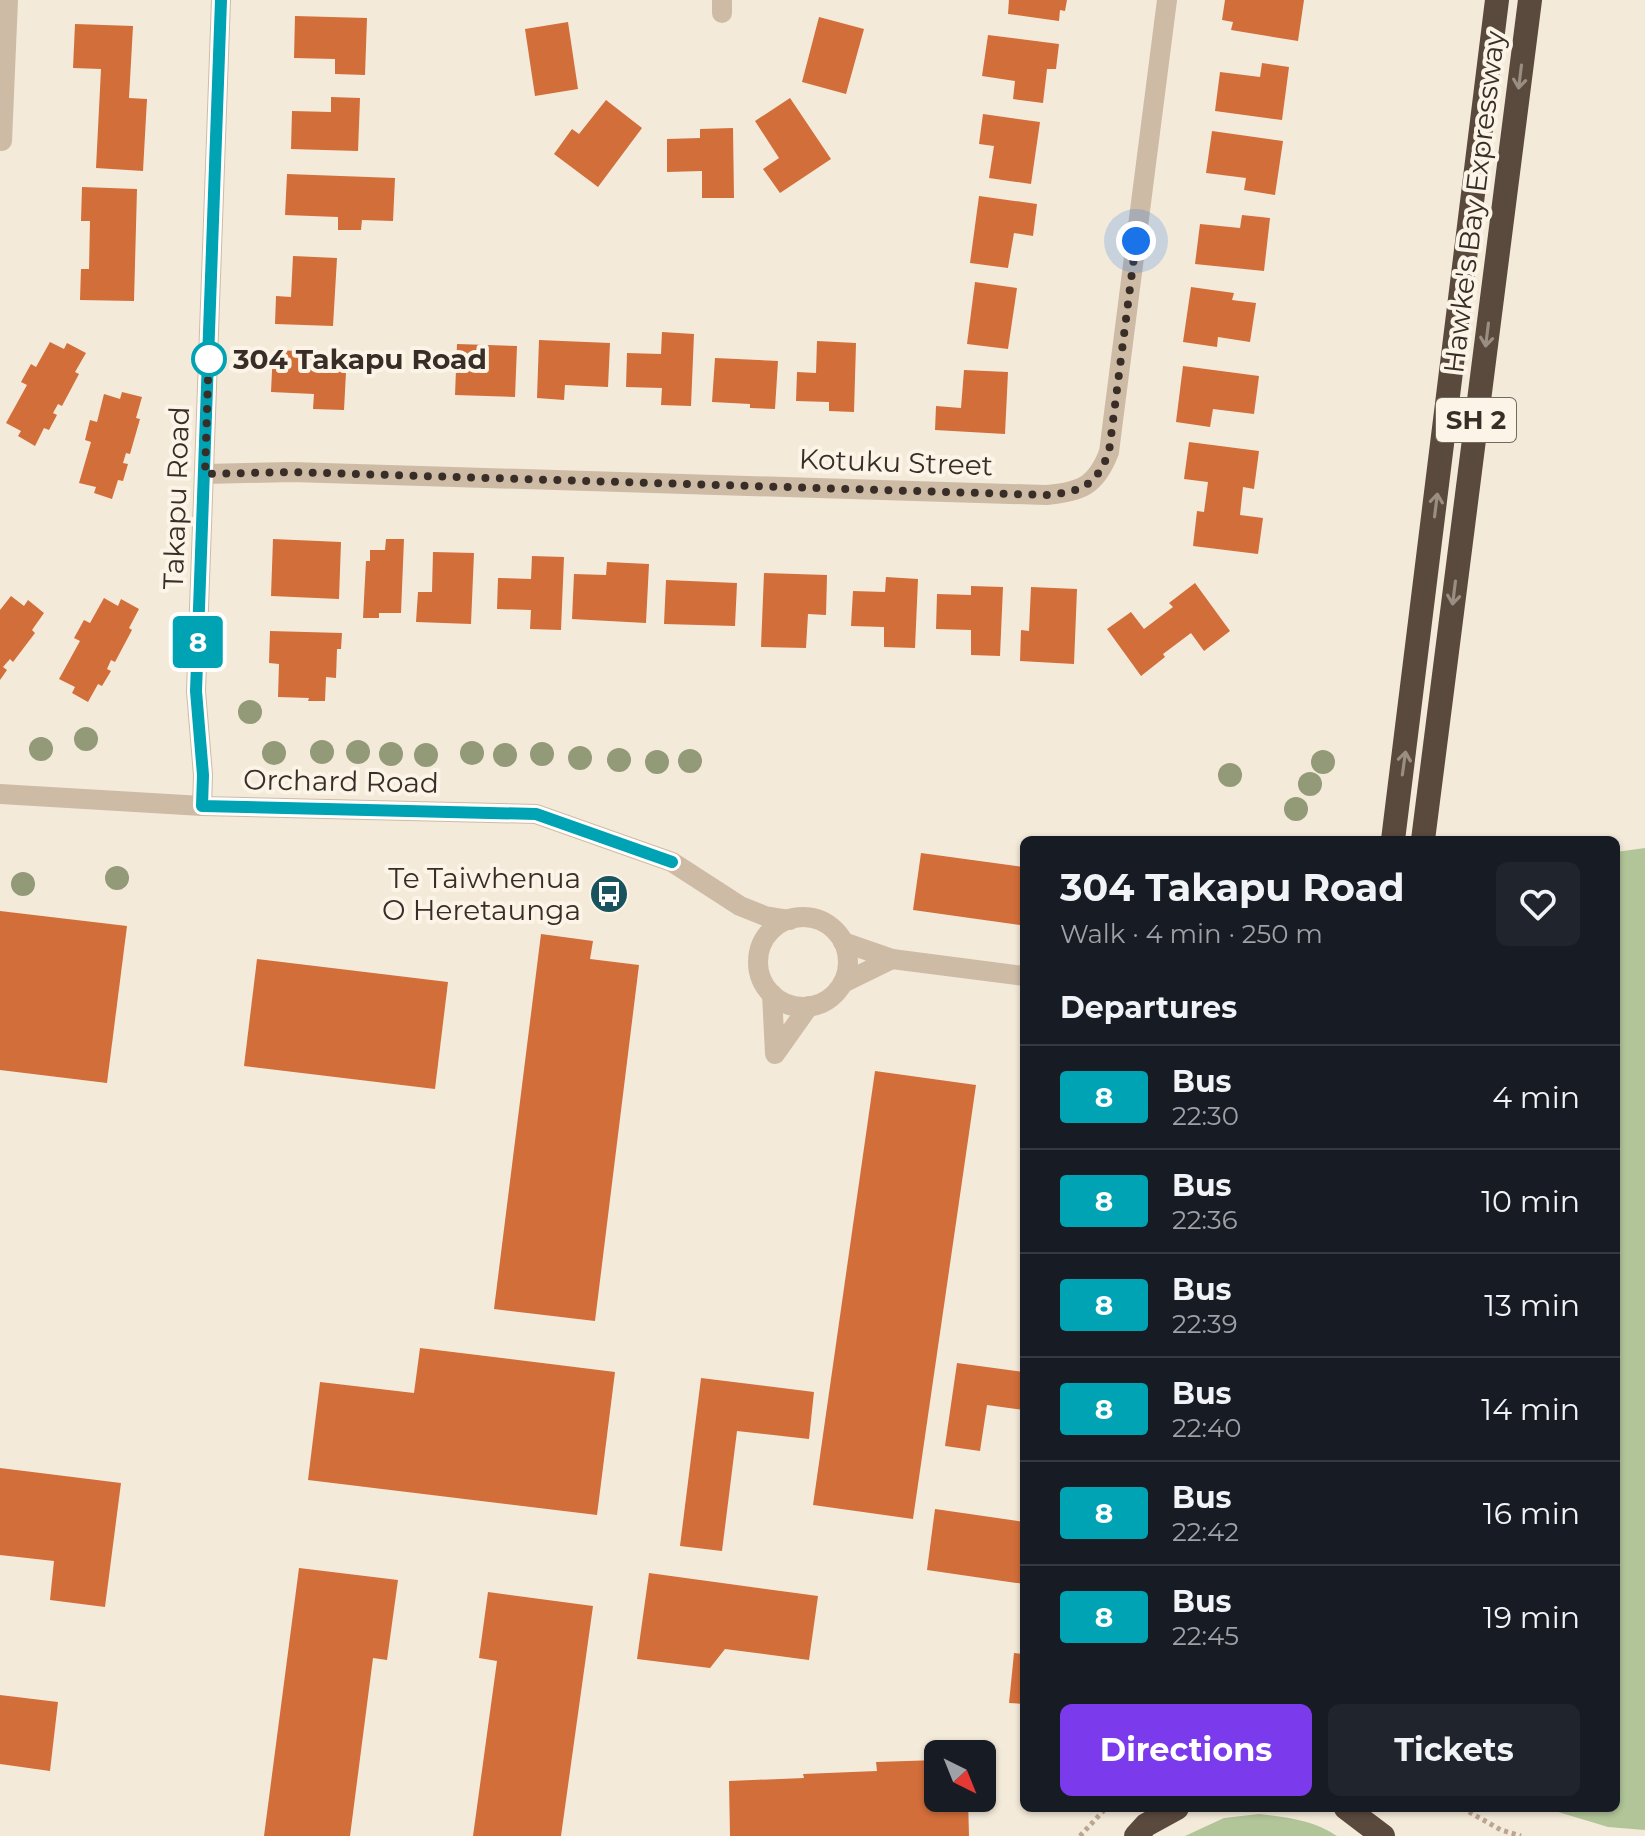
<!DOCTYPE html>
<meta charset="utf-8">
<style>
:root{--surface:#171b24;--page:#20242c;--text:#f1f3f6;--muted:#9ea1a6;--line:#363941;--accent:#7c3aed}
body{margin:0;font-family:Montserrat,sans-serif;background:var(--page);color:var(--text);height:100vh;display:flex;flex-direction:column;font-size:30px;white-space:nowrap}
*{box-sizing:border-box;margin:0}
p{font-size:26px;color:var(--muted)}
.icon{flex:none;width:44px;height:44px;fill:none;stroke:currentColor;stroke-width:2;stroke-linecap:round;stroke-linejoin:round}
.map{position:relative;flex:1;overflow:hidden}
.panel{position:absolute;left:1020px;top:836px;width:600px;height:976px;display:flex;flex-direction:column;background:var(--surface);border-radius:12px;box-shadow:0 2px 6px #0004}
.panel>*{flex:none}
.badge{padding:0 16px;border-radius:6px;font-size:28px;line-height:52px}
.needle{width:52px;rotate:137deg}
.buttons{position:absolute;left:924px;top:1740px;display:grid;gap:16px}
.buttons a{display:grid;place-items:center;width:72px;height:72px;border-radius:12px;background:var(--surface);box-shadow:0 2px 6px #0004;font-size:40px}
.you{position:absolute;width:40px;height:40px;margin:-20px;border:6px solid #fff;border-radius:50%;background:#1a73e8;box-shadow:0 0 0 12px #1a73e833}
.map>.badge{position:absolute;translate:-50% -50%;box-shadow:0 0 0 4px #fff}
h2{padding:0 40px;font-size:30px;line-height:72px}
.round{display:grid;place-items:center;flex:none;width:84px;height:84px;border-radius:12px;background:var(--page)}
.head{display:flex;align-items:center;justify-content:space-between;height:136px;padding:0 40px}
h1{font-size:38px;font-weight:700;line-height:60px}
.primary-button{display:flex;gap:16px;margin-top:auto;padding:16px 40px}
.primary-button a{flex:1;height:92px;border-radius:12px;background:var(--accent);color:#fff;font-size:32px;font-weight:700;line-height:92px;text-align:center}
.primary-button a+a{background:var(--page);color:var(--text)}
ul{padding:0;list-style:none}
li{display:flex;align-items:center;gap:24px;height:104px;padding:0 40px;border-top:2px solid var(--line)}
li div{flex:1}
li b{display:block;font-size:30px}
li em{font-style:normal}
li .badge{min-width:88px;font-weight:700;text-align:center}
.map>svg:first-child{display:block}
.green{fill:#b1c598}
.building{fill:#d26e3a}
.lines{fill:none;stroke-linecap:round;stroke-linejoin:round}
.path{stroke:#baa58f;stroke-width:5;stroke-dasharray:4 4;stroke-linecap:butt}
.minor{stroke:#cebba5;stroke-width:20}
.highway{stroke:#5a493d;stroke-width:24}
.tree{fill:#929a78}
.oneway{stroke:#9a8d81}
.line-casing{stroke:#fff;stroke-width:18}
.line{stroke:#00a3b4;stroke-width:12}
.walk{stroke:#382e27;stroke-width:8;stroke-dasharray:0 14.4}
.stop-dot{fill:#fff;stroke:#00a3b4;stroke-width:4}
.labels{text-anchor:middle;stroke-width:8;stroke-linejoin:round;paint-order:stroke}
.shield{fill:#fbf4e7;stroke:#726961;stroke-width:2}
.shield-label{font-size:26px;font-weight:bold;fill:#382e27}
.street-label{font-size:28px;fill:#382e27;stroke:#fbf4e7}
.stop-label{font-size:28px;font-weight:bold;fill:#382e27;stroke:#fbf4e7;text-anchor:start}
.poi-label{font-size:28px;fill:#382e27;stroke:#fbf4e7;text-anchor:end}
</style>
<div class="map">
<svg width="1645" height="1836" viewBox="0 0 1645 1836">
<rect width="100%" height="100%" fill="#f4eada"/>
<g class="green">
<polygon points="1645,848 1645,1830 1608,1827 1545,1808 1616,1808 1616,852"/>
<path d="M1259 1814C1287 1817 1313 1820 1337 1836H1185L1224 1818Z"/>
</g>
<g class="building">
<polygon points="1009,0 1067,0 1065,11 1060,10 1059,21 1008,14"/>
<polygon points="1225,0 1304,0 1298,41 1231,30 1233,22 1222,20"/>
<polygon points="295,16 367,18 365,75 335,74 335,59 294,58"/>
<polygon points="819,17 864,29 846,94 802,82"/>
<polygon points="568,22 578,89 535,96 525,29"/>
<polygon points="75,24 133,26 129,98 147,99 143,171 96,168 101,69 73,68"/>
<polygon points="988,35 1059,44 1056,69 1047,69 1043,103 1013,99 1015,81 982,76"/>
<polygon points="1262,63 1289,67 1282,120 1215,111 1220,72 1260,77"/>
<polygon points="331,97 360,98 358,151 291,149 292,111 331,112"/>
<polygon points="790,98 831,159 780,193 763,169 779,158 755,121"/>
<polygon points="606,100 642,128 598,187 554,154 572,129 579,134"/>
<polygon points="983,114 1040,122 1031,184 989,178 994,146 979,144"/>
<polygon points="733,128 734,198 702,198 702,171 667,172 667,139 700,138 700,129"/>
<polygon points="1212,131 1283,141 1275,195 1244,190 1246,178 1206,173"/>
<polygon points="287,174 395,178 393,221 362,220 361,230 338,230 338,217 285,215"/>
<polygon points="82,187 137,189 134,301 80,300 81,269 89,269 90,221 81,221"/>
<polygon points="979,196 1037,204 1033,236 1014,233 1008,268 970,263"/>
<polygon points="1242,215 1270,218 1264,271 1195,264 1200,224 1240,228"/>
<polygon points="293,256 337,258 333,326 275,324 276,296 291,297"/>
<polygon points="975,282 1017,288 1008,349 967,344"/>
<polygon points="1191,287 1234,293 1232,300 1256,303 1250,342 1218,337 1217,347 1183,342"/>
<polygon points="662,332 694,334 691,406 661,405 662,388 626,387 627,353 661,354"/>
<polygon points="539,340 610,343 608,387 565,385 564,400 537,398"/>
<polygon points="817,341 856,343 854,412 829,411 829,402 796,401 797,372 816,373"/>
<polygon points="50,342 64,349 67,343 86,353 75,372 79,374 62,406 58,404 53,413 57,415 49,430 44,428 35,446 18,436 21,431 6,423 27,385 21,382 31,364 36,367"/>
<polygon points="457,344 517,346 515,397 455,395"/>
<polygon points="273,350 347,353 344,410 313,409 314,394 271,392"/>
<polygon points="715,358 778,361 775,409 750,408 750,404 712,402"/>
<polygon points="1183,366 1259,376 1254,414 1213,409 1210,427 1176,422"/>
<polygon points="964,370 1008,372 1005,434 935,430 936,406 961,408"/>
<polygon points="122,392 142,397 136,418 140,419 130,454 126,453 123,463 128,464 123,481 118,480 112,499 94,493 96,487 79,483 91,442 85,440 90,420 97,422 104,394 120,399"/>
<polygon points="1189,442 1259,451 1254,489 1243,487 1240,515 1263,518 1258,554 1193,546 1197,511 1204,512 1208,482 1184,479"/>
<polygon points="273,539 341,542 339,599 271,596"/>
<polygon points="386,539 404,539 401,613 379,613 379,618 363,618 366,561 370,561 370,550 385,550"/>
<polygon points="433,552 474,553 471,624 416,622 418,592 432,592"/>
<polygon points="532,556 564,557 561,630 530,629 531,610 497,609 498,578 531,579"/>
<polygon points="607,562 649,564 646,623 572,619 574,574 606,575"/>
<polygon points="764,573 827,575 826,615 808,614 806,648 761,647"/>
<polygon points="886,577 918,579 915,648 884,647 884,627 851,626 853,591 885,592"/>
<polygon points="666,580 737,583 735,626 664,624"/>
<polygon points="1195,583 1230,631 1204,651 1191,633 1163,654 1165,657 1141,676 1107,629 1131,612 1144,629 1173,607 1169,603"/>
<polygon points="971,586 1003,587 1000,656 971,655 971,630 936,629 937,594 971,595"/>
<polygon points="1031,587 1077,589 1074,664 1020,661 1021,630 1029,631"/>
<polygon points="11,596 24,606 28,600 44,613 32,630 35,633 13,662 10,659 3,667 7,670 0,680 0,610"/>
<polygon points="104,598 118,606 121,599 139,609 129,628 132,630 115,662 111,660 107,669 111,671 102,686 98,684 88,702 72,693 75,687 59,679 80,641 74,638 84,620 90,623"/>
<polygon points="270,631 342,633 341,649 337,649 336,678 326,677 325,701 308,701 309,698 278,697 279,664 269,663"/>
<polygon points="921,853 1024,867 1024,895 1020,925 913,910"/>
<polygon points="0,911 127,926 107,1083 0,1070"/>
<polygon points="541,934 593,941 590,959 639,965 595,1321 494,1309"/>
<polygon points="257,959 448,982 435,1089 244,1066"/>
<polygon points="875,1071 976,1085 913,1519 813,1505"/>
<polygon points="420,1348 615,1372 597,1515 308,1480 320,1382 414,1393"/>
<polygon points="957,1363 1024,1372 1024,1410 987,1405 980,1451 945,1446"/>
<polygon points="701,1378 814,1392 809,1439 737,1431 722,1551 680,1546"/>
<polygon points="0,1468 121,1483 105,1607 50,1600 54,1561 0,1555"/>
<polygon points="935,1509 1024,1522 1024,1584 927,1570"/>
<polygon points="299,1568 398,1580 387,1660 373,1658 350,1836 264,1836"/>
<polygon points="649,1573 818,1596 809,1660 725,1649 710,1668 637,1659"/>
<polygon points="488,1592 593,1606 561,1836 473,1836 497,1661 479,1658"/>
<polygon points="1014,1653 1024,1654 1024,1704 1009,1703"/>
<polygon points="0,1695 58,1702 50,1771 0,1764"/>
<polygon points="938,1760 938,1798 968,1798 969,1836 730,1836 729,1781 804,1778 803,1774 877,1771 876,1762"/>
</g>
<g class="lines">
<g class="path">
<polyline points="1462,1808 1501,1830 1521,1836"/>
<polyline points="1080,1836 1106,1808"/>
</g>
<g class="minor">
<polyline points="722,13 722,0"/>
<polyline points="2,141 8,0"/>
<path d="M205 474 292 472 1046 495C1081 492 1096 486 1109 452L1167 0"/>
<polyline points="0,794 202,806 536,814 672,862 740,906 765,916 790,920"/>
<polyline points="202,806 203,775 196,691 221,0"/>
<circle cx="803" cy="962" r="45"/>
<polyline points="892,959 1024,976"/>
<polyline points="843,983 892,959 843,942"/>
<polyline points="772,994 775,1054 809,1006"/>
</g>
<g class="highway">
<polyline points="1393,840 1497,0"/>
<polyline points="1423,840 1530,0"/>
<polyline points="1346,1808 1383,1836"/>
<polyline points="1136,1836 1146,1825 1177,1808"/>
</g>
</g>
<g class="tree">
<circle cx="250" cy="712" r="12"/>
<circle cx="86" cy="739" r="12"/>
<circle cx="41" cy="749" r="12"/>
<circle cx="322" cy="752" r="12"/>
<circle cx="358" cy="752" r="12"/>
<circle cx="274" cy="753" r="12"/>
<circle cx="472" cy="753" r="12"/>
<circle cx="391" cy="754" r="12"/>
<circle cx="542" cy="754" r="12"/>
<circle cx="426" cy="755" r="12"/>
<circle cx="505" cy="755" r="12"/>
<circle cx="580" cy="758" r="12"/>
<circle cx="619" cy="760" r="12"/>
<circle cx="690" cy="761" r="12"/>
<circle cx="657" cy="762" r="12"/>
<circle cx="1323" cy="762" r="12"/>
<circle cx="1230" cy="775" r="12"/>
<circle cx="1310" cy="784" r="12"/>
<circle cx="1296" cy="809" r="12"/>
<circle cx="117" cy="878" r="12"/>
<circle cx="23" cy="884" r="12"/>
</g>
<defs><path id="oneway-shaft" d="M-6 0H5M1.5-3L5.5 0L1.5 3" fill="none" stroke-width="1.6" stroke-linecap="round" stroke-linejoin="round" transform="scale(2)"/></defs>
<g class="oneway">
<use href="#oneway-shaft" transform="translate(1520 77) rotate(97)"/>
<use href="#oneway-shaft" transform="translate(1487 335) rotate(97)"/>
<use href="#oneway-shaft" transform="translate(1436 505) rotate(-83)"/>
<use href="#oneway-shaft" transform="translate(1454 593) rotate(97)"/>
<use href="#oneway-shaft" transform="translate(1404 763) rotate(-82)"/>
</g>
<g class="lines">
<defs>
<polyline id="line" points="221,0 196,691 203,775 202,806 536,814 672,862"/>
</defs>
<use href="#line" class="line-casing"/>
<use href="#line" class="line"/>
<path class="walk" d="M209 359V348L205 474 292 472 1046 495C1081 492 1096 486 1109 452L1136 241"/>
</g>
<defs>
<symbol id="bus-disc" viewBox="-11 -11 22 22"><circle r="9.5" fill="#18535e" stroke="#fbf4e7"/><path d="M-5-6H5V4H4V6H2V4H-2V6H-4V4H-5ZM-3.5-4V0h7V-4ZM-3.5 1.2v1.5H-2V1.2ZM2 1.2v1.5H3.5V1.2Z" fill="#fff"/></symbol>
</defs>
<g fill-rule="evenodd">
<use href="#bus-disc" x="587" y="872" width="44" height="44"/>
</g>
<circle class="stop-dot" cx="209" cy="359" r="16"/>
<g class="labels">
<rect class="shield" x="1436" y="398" width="80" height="44" rx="6"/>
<g class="shield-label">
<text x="1476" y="429">SH 2</text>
</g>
<g class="street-label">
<text transform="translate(1474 202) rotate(-83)" y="10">Hawke's Bay Expressway</text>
<text transform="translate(896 462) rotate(2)" y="10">Kotuku Street</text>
<text transform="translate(176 498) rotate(-88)" y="10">Takapu Road</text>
<text transform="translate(341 781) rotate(1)" y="10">Orchard Road</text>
</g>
<g class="stop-label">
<text x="233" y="369">304 Takapu Road</text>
</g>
<g class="poi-label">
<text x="581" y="888">Te Taiwhenua<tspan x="581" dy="32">O Heretaunga</tspan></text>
</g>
</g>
</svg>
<div class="buttons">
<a><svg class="needle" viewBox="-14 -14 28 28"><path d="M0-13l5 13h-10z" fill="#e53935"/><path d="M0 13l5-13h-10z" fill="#9ea1a6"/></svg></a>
</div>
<div class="you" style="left:1136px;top:241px"></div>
<b class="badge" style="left:198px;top:642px;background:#00a3b4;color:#fff">8</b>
<section class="panel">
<div class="head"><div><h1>304 Takapu Road</h1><p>Walk · 4 min · 250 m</p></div><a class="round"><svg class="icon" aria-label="heart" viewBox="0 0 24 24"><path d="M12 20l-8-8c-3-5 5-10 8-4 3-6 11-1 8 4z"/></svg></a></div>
<h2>Departures</h2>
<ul>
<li><span class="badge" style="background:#00a3b4;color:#fff">8</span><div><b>Bus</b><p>22:30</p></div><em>4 min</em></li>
<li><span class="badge" style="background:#00a3b4;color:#fff">8</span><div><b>Bus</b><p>22:36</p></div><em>10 min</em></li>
<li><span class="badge" style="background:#00a3b4;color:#fff">8</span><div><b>Bus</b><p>22:39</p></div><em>13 min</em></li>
<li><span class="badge" style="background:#00a3b4;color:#fff">8</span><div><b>Bus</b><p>22:40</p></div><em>14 min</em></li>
<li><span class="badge" style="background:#00a3b4;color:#fff">8</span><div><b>Bus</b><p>22:42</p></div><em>16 min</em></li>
<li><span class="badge" style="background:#00a3b4;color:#fff">8</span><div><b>Bus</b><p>22:45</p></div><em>19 min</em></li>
</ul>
<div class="primary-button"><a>Directions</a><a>Tickets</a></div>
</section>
</div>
